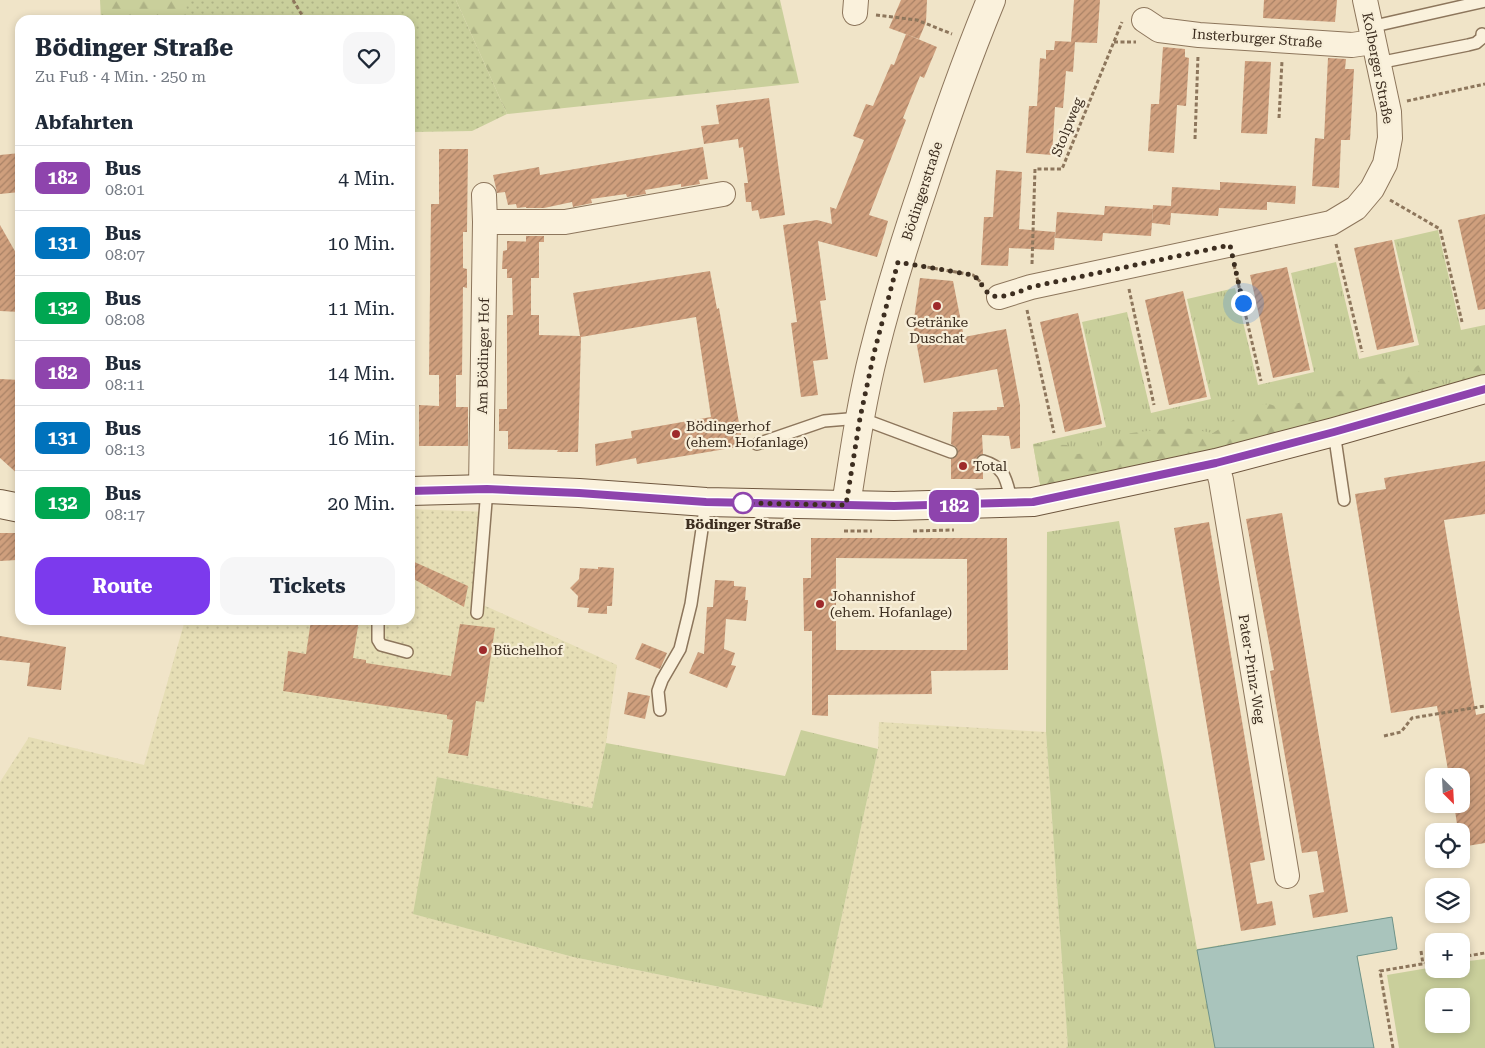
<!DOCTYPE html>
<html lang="de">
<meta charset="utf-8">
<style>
:root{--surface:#fff;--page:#f6f6f7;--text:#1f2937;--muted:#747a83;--line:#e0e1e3;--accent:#7c3aed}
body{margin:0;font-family:"Roboto Serif",serif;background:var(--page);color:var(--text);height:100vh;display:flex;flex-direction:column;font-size:19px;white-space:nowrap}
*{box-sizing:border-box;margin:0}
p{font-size:16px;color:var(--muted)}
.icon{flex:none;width:28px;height:28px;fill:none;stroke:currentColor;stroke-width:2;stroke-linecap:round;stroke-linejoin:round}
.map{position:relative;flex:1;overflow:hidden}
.sheet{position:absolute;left:15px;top:15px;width:400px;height:610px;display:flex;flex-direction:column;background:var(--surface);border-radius:15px;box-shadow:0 2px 8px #0003}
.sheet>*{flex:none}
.badge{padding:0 10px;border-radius:8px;font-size:18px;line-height:32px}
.needle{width:32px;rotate:156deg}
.tools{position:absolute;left:1425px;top:768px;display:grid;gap:10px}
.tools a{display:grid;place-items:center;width:45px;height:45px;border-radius:10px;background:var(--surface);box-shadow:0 2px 8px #0003;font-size:25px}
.you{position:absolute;width:25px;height:25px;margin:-12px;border:4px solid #fff;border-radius:50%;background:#1a73e8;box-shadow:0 0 0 8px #1a73e833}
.map>.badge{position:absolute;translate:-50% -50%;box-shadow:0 0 0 2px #fff}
h2{padding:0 20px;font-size:19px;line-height:45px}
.round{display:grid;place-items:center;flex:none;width:52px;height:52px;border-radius:15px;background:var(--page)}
.overview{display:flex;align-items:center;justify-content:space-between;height:85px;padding:0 20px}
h1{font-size:24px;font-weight:700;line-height:38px}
.action{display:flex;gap:10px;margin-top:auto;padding:10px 20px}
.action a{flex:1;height:58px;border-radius:15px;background:var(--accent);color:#fff;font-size:20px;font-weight:700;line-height:58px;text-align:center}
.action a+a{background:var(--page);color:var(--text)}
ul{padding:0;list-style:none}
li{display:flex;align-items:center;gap:15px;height:65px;padding:0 20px;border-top:1px solid var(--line)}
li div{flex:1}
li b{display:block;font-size:19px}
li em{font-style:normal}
li .badge{min-width:55px;font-weight:700;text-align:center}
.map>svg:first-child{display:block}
.farmland{fill:url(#farmland-dots)}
.grass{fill:url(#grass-tufts)}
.forest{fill:url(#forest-firs)}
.park{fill:url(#park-dots)}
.pitch{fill:#c9cf9b;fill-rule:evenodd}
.water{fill:#a9c4bc;stroke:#6f938a}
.building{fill:url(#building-hatch);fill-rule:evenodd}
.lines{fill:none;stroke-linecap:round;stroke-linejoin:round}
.service-casing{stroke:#8d765c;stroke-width:14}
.minor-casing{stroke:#8d765c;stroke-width:26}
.tertiary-casing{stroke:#8d765c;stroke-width:30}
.secondary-casing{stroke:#6f573f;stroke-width:30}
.path{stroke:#8d765c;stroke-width:3;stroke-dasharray:4 2.5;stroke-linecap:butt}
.service{stroke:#faf1dc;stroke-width:11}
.minor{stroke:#faf1dc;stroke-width:24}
.tertiary{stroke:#faf1dc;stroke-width:28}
.secondary{stroke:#faf1dc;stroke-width:28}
.line-casing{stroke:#fff;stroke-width:11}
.line{stroke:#8e44ad;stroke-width:8}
.walk{stroke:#3d2e20;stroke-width:5;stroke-dasharray:0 9}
.poi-dot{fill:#9e2a2b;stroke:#f7eed8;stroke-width:2}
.stop-dot{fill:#fff;stroke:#8e44ad;stroke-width:2.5}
.labels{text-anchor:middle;stroke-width:4.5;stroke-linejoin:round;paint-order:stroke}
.street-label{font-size:14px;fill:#3d2e20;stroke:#f7eed8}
.poi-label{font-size:14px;fill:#3d2e20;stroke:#f7eed8;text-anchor:start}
.stop-label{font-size:14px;font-weight:bold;fill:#3d2e20;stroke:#f7eed8}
</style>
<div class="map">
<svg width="1485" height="1048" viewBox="0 0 1485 1048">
<defs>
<pattern id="farmland-dots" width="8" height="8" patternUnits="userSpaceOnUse" patternTransform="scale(1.25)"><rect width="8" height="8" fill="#e6deb5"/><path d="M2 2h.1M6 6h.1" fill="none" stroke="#c6bf9b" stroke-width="1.8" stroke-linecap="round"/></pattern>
<pattern id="grass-tufts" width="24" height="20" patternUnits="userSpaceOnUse" patternTransform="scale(1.25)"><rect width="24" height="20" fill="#c9cf9b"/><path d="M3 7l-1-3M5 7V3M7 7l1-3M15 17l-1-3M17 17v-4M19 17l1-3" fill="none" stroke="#aeb285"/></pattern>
<pattern id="forest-firs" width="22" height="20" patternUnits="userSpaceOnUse" patternTransform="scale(1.25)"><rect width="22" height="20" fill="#c9cf9b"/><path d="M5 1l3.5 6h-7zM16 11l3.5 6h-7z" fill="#aeb285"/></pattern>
<pattern id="park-dots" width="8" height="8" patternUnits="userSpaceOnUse" patternTransform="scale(1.25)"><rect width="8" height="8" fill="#c9cf9b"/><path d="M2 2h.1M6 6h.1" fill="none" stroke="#aeb285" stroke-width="1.8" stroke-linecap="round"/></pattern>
<pattern id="building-hatch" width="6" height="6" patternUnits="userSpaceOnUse" patternTransform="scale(1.25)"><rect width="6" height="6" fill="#cf9f7d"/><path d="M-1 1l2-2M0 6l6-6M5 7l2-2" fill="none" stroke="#a98266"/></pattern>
</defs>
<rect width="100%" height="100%" fill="#f0e4c8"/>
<polygon class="farmland" points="410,509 490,512 481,604 617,665 606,743 592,808 437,777 414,914 573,957 822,1008 878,749 879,722 1046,732 1068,1048 0,1048 0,782 29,737 144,765 185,620 410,620"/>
<g class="grass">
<polygon points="1438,230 1461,330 1485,325 1485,380 1042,495 1033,444 1106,427 1082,322 1127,312 1151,413 1211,399 1187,299 1235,288 1258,385 1314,372 1291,273 1336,262 1359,359 1419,345 1394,240"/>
<polygon points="1119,521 1197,949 1392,917 1397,949 1357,956 1374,1048 1068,1048 1046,732 1047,532"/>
<polygon points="801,730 878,749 822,1008 573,957 413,914 437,777 592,808 606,743 785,776"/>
</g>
<g class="forest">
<polygon points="100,0 235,0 292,20 101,20"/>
<polygon points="456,0 780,0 799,83 507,114"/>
<polygon points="1485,360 1485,380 1465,386 1461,378"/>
<polygon points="1415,369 1440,385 1443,392 1042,495 1033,444 1067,445 1077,454 1097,452 1108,436 1179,427 1213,433 1255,406 1269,404 1281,408"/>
</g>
<polygon class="park" points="185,0 456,0 507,114 472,131 413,132 410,190 410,20 189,20"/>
<path class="pitch" d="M1485 959V1048H1399L1387 975 1434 967V969H1461V962ZM1434 996H1461V1024H1434Z"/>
<polygon class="water" points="1392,917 1397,949 1357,956 1374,1048 1215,1048 1197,950"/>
<g class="building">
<polygon points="901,0 927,0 926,22 919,39 889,28"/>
<polygon points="1074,0 1100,0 1097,43 1071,42"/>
<polygon points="1264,0 1337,0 1335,22 1263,18"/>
<polygon points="906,34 937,47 924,78 920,76 903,118 906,120 869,215 888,221 885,232 877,257 818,241 826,300 820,301 828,359 813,361 818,395 801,397 791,323 797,322 783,225 817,220 832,224 830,207 836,209 864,140 853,136 866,104 873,106 891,64 894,65"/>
<polygon points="1055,41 1075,42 1073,72 1066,71 1063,108 1055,107 1052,155 1026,153 1029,106 1037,106 1040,58 1046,59 1046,50 1054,50"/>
<polygon points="1163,47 1185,49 1185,57 1189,58 1186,106 1177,105 1174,153 1148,151 1151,104 1159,104"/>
<polygon points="1328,58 1346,59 1345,69 1354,69 1350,140 1341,140 1339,188 1312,186 1315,138 1324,139"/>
<polygon points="1245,61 1271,62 1267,134 1241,133"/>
<polygon points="769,98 785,215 760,219 758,210 752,211 751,202 746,202 744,183 748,183 743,147 739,148 738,139 704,144 701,126 719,124 716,105"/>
<polygon points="703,147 708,179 699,180 700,184 681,187 681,184 645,190 646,194 627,197 626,194 591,199 592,203 573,207 572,202 544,208 526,208 526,207 517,208 516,204 508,205 505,192 497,193 493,175 539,167 540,175"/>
<polygon points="439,149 468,149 467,232 463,232 463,268 467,269 467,288 463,287 462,375 456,375 456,407 468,407 468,446 419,446 419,405 439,406 439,375 429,375 431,204 439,204"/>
<polygon points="20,153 20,192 0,194 0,155"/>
<polygon points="996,170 1022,172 1019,229 1055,232 1054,250 1009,248 1008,266 981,265 984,217 993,217"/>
<polygon points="1220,182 1296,186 1295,204 1267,202 1267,210 1219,208 1218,216 1171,213 1170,225 1152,223 1153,205 1171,206 1172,187 1220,190"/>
<polygon points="1105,206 1153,209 1151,236 1103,233 1102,241 1055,238 1057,212 1104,215"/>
<polygon points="1485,214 1485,309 1478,310 1458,220"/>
<polygon points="0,225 20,260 20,312 0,311"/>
<rect x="526" y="236" width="18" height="6"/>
<polygon points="1392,240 1414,342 1377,350 1354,248"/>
<polygon points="507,241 539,242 539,278 531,278 531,315 539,315 539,335 580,336 573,293 710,271 717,309 719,308 743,446 637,464 636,458 596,466 595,444 632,438 631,431 711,417 696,317 581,337 578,452 557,452 558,450 508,449 508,431 499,431 499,409 507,409 507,315 513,315 512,278 507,278 507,269 502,269 503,251 507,250"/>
<polygon points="1287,267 1310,370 1273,378 1250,275"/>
<polygon points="920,278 953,281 964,337 1006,329 1020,405 1020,448 1011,449 1009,436 982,435 983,454 978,456 976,462 978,466 983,469 983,479 951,479 951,459 956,457 958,451 956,447 951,444 953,412 997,410 997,407 1004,407 997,369 924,383 913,325"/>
<polygon points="1183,291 1207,397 1169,405 1145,300"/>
<polygon points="1078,313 1102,424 1065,432 1040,322"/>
<polygon points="0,379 20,380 20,476 0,458"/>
<polygon points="1485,461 1485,514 1444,520 1476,715 1485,713 1485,843 1461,847 1461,831 1458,831 1454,804 1461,804 1461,776 1449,776 1437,706 1391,713 1355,494 1386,489 1384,478"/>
<polygon points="1282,513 1348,912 1313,918 1309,895 1324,892 1317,851 1302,853 1270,671 1274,670 1246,519"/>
<polygon points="1209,522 1265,860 1250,863 1257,904 1272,901 1276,925 1241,931 1174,528"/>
<polygon points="0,533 19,533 17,560 0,561"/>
<path d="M811 538H1007L1008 670 931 671 932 694 828 695V716L812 715V631H804L803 578H811ZM836 558 967 559V650H836Z"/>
<polygon points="410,560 468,586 464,607 410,577"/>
<polygon points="598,567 614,568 612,606 607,606 607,614 588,613 589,608 577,607 578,596 570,588 579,579 580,568 598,569"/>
<polygon points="715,580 734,581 734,586 746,587 745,600 748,600 746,621 726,619 724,649 735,653 731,665 736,666 727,688 689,673 698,652 704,654 707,607 713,607"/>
<polygon points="311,620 359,620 353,658 366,660 366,663 451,676 460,624 495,628 484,702 476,701 468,756 448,753 453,720 447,719 447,715 283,691 288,651 306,654"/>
<polygon points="0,636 66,647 61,690 27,686 30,663 0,660"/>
<polygon points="642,643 667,653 660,669 635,659"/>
<polygon points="628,692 650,696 645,719 624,714"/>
</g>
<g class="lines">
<defs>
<g id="service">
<polyline points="1370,27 1485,1"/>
<polyline points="1378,63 1468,45 1476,43 1482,38 1482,34"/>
<polyline points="1334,432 1344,500"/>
<polyline points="757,444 824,421 860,418 951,452"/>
<path d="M983 461C1007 468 1006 481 1012 503"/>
<polyline points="477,613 487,489"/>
<polyline points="378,620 378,640 381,645 407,652"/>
<polyline points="660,710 658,691 662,680 680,649 691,604 706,502"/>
</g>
<g id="minor">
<polyline points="855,13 856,0"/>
<polyline points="1144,20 1159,30 1199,35 1352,45 1373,42"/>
<polyline points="485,222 565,222 723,194"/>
<polyline points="999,297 1031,287 1331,223 1356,208 1372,189 1385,164 1390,138 1389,112 1365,0"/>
<polyline points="1216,463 1221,480 1287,876"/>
<polyline points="481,489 485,222 484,195"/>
</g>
<path id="tertiary" d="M846 505C854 454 861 403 874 352 888 296 905 241 924 185 944 123 966 61 991 0"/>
<g id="secondary">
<polyline points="410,491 487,489 579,493 706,502 894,506 1033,502 1216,463 1334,432 1485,389"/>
<polyline points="0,504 20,508"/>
</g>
</defs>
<use href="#service" class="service-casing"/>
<use href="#minor" class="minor-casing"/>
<use href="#tertiary" class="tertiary-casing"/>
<use href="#secondary" class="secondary-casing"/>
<g class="path">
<polyline points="293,0 305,20"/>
<polyline points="876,15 917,20 952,34"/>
<polyline points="1114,42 1136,42"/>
<polyline points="1407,101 1485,84"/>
<polyline points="1279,118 1282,61"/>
<polyline points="1195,139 1198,56"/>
<polyline points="1390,200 1440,229 1462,322"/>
<polyline points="1336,244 1362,352"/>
<polyline points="1032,264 1035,169 1062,169 1122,22"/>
<polyline points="1234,265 1261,381"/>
<polyline points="921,266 973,275 983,284"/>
<polyline points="1129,289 1154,405"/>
<polyline points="1027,310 1054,433"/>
<polyline points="844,531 872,531"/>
<polyline points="913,531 954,530"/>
<polyline points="1384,736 1401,732 1412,718 1485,706"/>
<polyline points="1421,951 1423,964"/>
<polyline points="1461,957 1485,953"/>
<polyline points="1393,1048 1380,971 1434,962"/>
</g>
<use href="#service" class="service"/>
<use href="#minor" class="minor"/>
<use href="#tertiary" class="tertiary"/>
<use href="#secondary" class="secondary"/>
</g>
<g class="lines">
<defs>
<polyline id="line" points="410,491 487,489 579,493 706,502 894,506 1033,502 1216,463 1334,432 1485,389"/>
</defs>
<use href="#line" class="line-casing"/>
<use href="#line" class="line"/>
<path class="walk" d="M743 503 846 505 860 418 874 353 898 262 973 275C980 280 982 287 988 293 998 302 1020 291 1031 287L1230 245 1243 303"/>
</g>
<g class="poi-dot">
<circle cx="937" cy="306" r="5"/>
<circle cx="676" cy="434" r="5"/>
<circle cx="963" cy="466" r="5"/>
<circle cx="820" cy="604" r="5"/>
<circle cx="483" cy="650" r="5"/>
</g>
<circle class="stop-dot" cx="743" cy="503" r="10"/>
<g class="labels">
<g class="street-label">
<text transform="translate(1257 38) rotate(4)" y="5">Insterburger Straße</text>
<text transform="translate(1378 68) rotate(79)" y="5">Kolberger Straße</text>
<text transform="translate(1067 127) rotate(-68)" y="5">Stolpweg</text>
<text transform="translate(922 191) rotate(-72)" y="5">Bödingerstraße</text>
<text transform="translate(483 356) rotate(-89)" y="5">Am Bödinger Hof</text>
<text transform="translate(1252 669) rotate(81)" y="5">Pater-Prinz-Weg</text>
</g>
<g class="poi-label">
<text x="937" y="327" text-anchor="middle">Getränke<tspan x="937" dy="16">Duschat</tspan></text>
<text x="686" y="431">Bödingerhof<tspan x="686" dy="16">(ehem. Hofanlage)</tspan></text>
<text x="973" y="471">Total</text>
<text x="830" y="601">Johannishof<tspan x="830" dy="16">(ehem. Hofanlage)</tspan></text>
<text x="493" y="655">Büchelhof</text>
</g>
<g class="stop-label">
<text x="743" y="529">Bödinger Straße</text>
</g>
</g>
</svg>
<div class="tools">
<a><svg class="needle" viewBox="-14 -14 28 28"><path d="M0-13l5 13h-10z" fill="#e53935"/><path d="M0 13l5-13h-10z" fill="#747a83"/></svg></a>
<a><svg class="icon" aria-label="locate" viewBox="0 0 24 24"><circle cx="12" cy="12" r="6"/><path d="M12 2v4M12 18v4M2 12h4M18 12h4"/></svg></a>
<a><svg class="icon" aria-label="layers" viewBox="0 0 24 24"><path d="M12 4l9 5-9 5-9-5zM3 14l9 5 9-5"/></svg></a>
<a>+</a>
<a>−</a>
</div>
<div class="you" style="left:1243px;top:303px"></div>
<b class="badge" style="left:954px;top:506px;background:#8e44ad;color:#fff">182</b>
<section class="sheet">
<div class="overview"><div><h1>Bödinger Straße</h1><p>Zu Fuß · 4 Min. · 250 m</p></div><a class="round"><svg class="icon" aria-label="heart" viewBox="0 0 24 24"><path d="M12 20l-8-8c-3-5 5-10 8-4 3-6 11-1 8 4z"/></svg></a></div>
<h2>Abfahrten</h2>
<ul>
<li><span class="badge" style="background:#8e44ad;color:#fff">182</span><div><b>Bus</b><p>08:01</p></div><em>4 Min.</em></li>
<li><span class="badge" style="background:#0072bc;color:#fff">131</span><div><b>Bus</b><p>08:07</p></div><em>10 Min.</em></li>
<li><span class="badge" style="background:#00a651;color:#fff">132</span><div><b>Bus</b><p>08:08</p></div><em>11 Min.</em></li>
<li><span class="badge" style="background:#8e44ad;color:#fff">182</span><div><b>Bus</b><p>08:11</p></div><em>14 Min.</em></li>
<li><span class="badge" style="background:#0072bc;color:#fff">131</span><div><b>Bus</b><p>08:13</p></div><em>16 Min.</em></li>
<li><span class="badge" style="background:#00a651;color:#fff">132</span><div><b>Bus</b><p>08:17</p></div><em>20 Min.</em></li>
</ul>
<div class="action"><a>Route</a><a>Tickets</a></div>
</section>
</div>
